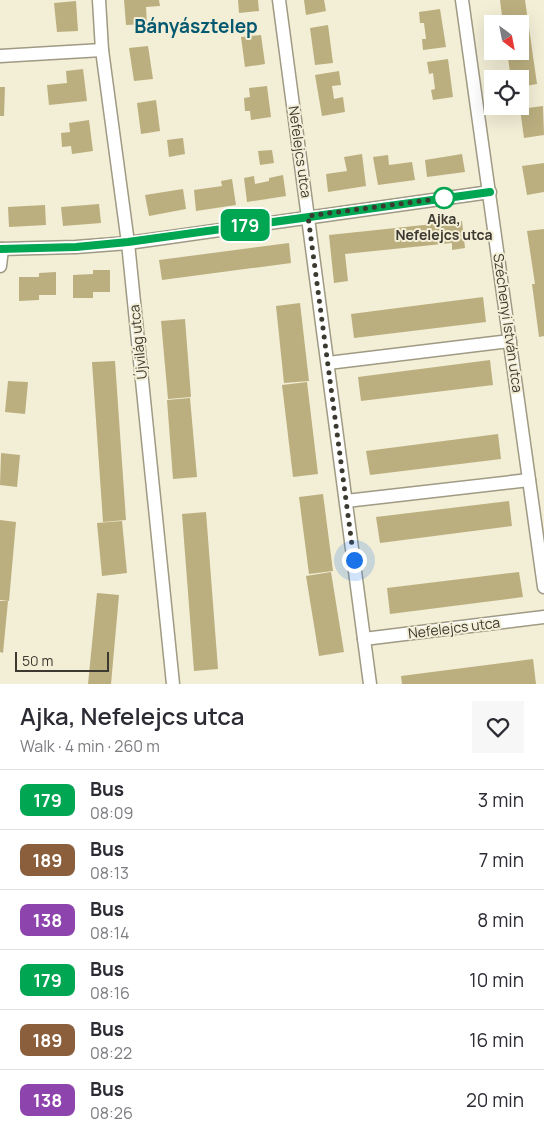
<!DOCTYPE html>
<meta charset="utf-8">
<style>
:root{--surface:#fff;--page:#f7f7f7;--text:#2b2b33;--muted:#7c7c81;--line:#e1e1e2}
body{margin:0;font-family:Manrope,sans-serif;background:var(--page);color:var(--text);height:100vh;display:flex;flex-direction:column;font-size:19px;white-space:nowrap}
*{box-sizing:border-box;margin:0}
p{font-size:16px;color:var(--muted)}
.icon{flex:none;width:28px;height:28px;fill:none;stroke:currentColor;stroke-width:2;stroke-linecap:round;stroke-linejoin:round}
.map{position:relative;height:684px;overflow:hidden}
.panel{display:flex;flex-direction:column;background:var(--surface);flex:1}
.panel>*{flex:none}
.badge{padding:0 10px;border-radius:8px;font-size:18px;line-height:32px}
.needle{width:32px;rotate:148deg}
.tools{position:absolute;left:484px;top:15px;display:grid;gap:10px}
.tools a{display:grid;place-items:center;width:45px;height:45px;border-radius:0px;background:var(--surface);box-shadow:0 5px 20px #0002;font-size:25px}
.scale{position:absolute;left:15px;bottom:12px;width:94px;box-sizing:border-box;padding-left:5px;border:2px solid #3b3930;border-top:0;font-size:14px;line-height:18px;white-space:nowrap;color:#3b3930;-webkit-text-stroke:4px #f3eed6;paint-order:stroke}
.you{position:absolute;width:25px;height:25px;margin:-12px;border:4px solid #fff;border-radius:50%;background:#1a73e8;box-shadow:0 0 0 8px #1a73e833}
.map>.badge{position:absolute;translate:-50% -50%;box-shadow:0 0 0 2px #fff}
.round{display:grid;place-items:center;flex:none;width:52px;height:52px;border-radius:0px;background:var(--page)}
.headline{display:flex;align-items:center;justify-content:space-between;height:85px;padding:0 20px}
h1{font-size:24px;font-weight:600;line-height:38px}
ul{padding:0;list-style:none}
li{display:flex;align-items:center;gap:15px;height:60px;padding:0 20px;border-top:1px solid var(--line)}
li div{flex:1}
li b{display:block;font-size:19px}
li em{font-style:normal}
li .badge{min-width:55px;font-weight:700;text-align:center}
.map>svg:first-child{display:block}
.building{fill:#bbaf7f}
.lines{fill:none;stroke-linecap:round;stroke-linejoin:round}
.street-casing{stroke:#9f9a84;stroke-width:15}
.street{stroke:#fff;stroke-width:12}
.line-casing{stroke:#fff;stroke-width:11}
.line{stroke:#00a651;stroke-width:8}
.walk{stroke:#3b3930;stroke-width:5;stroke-dasharray:0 9}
.stop-dot{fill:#fff;stroke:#00a651;stroke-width:2.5}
.labels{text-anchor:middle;stroke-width:4;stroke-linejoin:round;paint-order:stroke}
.street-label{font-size:14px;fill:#3b3930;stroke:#f3eed6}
.stop-label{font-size:14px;font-weight:bold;fill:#3b3930;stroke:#f3eed6}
.district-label{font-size:19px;font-weight:bold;fill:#045870;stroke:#f3eed6}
</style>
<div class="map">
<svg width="544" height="684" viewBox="0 0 544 684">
<rect width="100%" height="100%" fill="#f3eed6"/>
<g class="building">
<polygon points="124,0 159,0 160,6 146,7 147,24 126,25"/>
<polygon points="238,0 258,0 259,11 239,13"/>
<polygon points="304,0 324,0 326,11 306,15"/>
<polygon points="500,0 525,0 537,84 520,87 520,79 511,79 507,51 520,51 520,24 503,24"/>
<polygon points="76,1 78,31 57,32 54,3"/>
<polygon points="440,9 446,47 423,50 422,39 426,39 424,23 420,23 419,12"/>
<polygon points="328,25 333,63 315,65 310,28"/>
<polygon points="261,35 265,64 245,67 241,37"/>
<polygon points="148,46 153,79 134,81 129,48"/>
<polygon points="448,59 453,97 433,100 431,90 435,89 433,73 429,74 427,62"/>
<polygon points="83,69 87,101 49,105 47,85 67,83 66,71"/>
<polygon points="339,71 341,85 332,86 334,99 343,97 345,112 322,116 315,75"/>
<polygon points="267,86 271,117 251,120 250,111 245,111 244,98 250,97 249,88"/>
<polygon points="0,87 5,87 4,116 0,116"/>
<polygon points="156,100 160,131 141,134 137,103"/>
<polygon points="543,106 544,135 524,138 520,109"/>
<polygon points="89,120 93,151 72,154 71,146 62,147 61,133 70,132 69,123"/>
<polygon points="183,138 185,154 169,157 167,140"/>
<polygon points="272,150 274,163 260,165 258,151"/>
<polygon points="362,154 366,186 328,192 326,174 347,171 344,157"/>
<polygon points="462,154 465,172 427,177 425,160"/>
<polygon points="388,155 389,165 412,162 415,180 378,185 373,157"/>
<polygon points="544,163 544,192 527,195 522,166"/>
<polygon points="283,175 286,196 247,202 244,178 254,176 255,184 269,181 269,178"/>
<polygon points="232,179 236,205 196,211 194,190 222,186 221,181"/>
<polygon points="183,189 186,209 149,216 145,195"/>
<polygon points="99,204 101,223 63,226 61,207"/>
<polygon points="45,205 46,225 9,227 8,207"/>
<polygon points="462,221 465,248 452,250 452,243 345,254 348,281 334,283 329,235"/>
<polygon points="544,229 544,336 539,337 532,284 535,284 527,231"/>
<polygon points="289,243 291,263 162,280 159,260"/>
<polygon points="93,270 110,270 110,292 93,292 93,298 73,298 73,275 93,274"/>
<polygon points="56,272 56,295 39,295 39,300 19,301 19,277 39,277 39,273"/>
<polygon points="483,297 486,322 354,338 351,314"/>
<polygon points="300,303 309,381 284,383 276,306"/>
<polygon points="185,319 191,397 168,399 161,321"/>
<polygon points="490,360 493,385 361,401 358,377"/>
<polygon points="115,361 126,520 103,522 92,362"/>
<polygon points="8,381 28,382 25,414 5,412"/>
<polygon points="307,382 318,474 293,477 282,385"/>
<polygon points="190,398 197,477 173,479 167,400"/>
<polygon points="498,434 501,459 370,475 366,451"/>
<polygon points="1,453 20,455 17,487 0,485"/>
<polygon points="323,494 333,571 309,574 299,497"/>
<polygon points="509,501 512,526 380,543 376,517"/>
<polygon points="206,512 218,669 194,671 182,514"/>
<polygon points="0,520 16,522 9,601 0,600"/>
<polygon points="122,521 127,573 102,576 97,523"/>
<polygon points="331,572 344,652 319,656 306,576"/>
<polygon points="519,572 523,597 390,614 387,588"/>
<polygon points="97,593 119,595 111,684 88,684"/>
<polygon points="0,601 8,601 3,653 0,652"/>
<polygon points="533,659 536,684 402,684 401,676"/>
</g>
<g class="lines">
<defs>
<g id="street">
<polyline points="99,0 102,50 128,243 173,684"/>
<polyline points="279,0 370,684"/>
<polyline points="462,0 544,587"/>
<polyline points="0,56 102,50"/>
<polyline points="0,249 76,247 128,243 490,192"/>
<polyline points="0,266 2,249"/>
<polyline points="328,363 510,341"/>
<polyline points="346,501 529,480"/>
<polyline points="364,639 544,617"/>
</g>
</defs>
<use href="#street" class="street-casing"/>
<use href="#street" class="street"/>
</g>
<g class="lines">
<defs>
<polyline id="line" points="0,249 76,247 128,242 490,192"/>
</defs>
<use href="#line" class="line-casing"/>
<use href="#line" class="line"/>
<polyline class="walk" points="354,560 308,216 444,198"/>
</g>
<circle class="stop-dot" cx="444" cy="198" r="10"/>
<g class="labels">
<g class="street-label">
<text transform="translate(300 152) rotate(82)" y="5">Nefelejcs utca</text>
<text transform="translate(508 323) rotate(82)" y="5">Széchenyi István utca</text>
<text transform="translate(138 342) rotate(-96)" y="5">Újvilág utca</text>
<text transform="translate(454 628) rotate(-7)" y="5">Nefelejcs utca</text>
</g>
<g class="stop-label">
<text x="444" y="224">Ajka,<tspan x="444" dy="16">Nefelejcs utca</tspan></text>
</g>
<g class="district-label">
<text x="196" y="33">Bányásztelep</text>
</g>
</g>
</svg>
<div class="tools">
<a><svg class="needle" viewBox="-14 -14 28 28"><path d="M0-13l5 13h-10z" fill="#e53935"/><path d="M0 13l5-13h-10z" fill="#7c7c81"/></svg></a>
<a><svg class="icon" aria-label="locate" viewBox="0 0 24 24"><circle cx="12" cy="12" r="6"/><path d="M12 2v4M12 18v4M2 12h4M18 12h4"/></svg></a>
</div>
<div class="scale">50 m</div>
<div class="you" style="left:354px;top:560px"></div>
<b class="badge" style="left:245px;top:225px;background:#00a651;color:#fff">179</b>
</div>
<section class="panel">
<div class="headline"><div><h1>Ajka, Nefelejcs utca</h1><p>Walk · 4 min · 260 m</p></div><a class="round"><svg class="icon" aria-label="heart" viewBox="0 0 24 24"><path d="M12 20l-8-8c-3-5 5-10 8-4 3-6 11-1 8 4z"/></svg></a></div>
<ul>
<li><span class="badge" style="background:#00a651;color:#fff">179</span><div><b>Bus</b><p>08:09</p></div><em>3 min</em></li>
<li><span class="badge" style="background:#8b5e3c;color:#fff">189</span><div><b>Bus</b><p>08:13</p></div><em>7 min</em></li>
<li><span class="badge" style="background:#8e44ad;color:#fff">138</span><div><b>Bus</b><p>08:14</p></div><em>8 min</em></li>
<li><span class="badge" style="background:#00a651;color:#fff">179</span><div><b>Bus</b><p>08:16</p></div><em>10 min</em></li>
<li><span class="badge" style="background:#8b5e3c;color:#fff">189</span><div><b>Bus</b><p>08:22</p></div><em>16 min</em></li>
<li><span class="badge" style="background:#8e44ad;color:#fff">138</span><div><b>Bus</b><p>08:26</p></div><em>20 min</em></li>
</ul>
</section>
